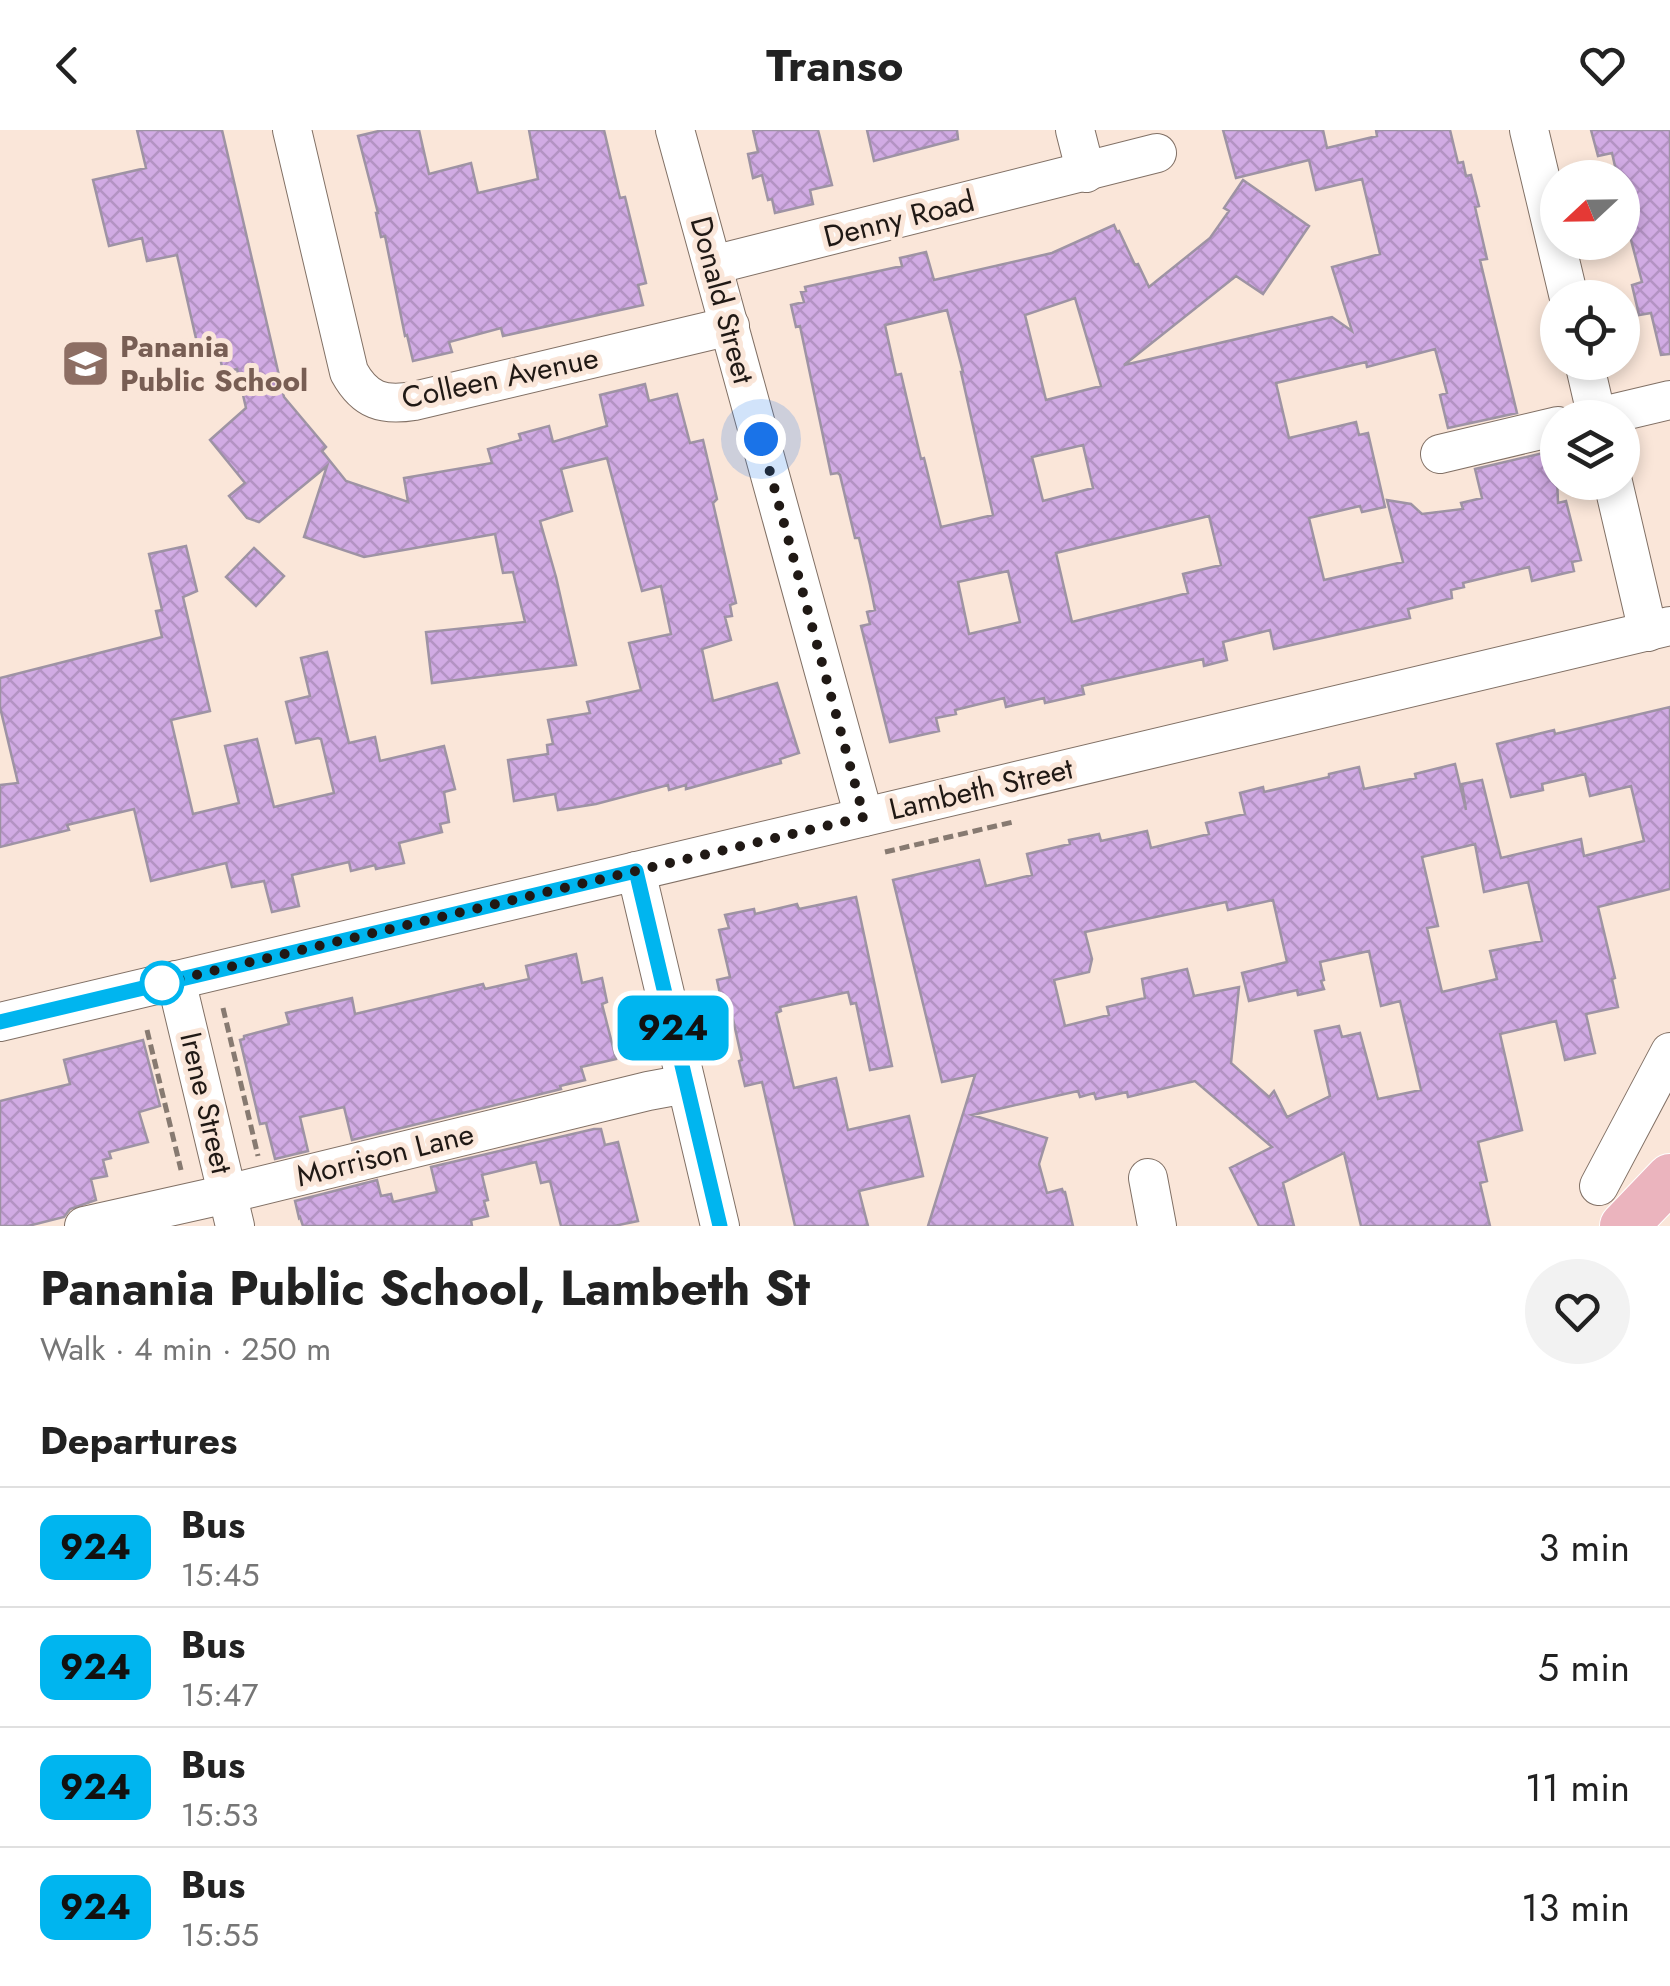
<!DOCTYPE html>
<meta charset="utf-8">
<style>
:root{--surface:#fff;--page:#f2f2f2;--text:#222;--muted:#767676;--line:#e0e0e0}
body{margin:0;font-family:Jost,sans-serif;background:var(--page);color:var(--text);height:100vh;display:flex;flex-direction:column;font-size:38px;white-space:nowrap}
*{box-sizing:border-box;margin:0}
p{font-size:32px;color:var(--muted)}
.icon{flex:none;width:55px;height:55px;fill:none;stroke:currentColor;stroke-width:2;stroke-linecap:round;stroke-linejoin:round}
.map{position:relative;height:1096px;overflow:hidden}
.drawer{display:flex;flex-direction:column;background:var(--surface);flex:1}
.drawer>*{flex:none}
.badge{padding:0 20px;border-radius:15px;font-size:35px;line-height:65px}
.needle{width:65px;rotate:248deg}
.buttons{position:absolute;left:1540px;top:30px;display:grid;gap:20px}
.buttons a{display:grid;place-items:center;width:100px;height:100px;border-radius:50%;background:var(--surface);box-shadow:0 5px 15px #0003;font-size:50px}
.you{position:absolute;width:50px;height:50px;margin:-25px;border:8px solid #fff;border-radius:50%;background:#1a73e8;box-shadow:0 0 0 15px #1a73e833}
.map>.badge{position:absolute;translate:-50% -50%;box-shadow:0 0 0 5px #fff}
h2{padding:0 40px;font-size:38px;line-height:90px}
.round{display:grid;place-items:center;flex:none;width:105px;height:105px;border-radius:52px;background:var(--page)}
.overview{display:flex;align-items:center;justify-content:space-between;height:170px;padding:0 40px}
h1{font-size:48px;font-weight:700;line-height:75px}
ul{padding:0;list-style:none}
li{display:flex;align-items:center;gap:30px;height:120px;padding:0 40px;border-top:2px solid var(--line)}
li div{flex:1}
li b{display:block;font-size:38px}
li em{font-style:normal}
li .badge{min-width:110px;font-weight:700;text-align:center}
header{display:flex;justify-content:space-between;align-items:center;height:130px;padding:0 40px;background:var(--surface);font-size:45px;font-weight:700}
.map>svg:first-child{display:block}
.building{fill:url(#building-cross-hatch);stroke:#9e93a4;stroke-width:2.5;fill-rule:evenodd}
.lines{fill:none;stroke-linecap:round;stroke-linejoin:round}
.minor-casing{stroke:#817065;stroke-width:40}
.major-casing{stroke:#fff;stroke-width:50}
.path{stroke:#877a71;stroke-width:5;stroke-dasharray:10 5;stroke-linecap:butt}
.minor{stroke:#fff;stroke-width:38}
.major{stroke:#ebb4be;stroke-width:48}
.line-casing{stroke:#fff;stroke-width:22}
.line{stroke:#00b5ef;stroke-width:15}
.walk{stroke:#201915;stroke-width:10;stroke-dasharray:0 18}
.stop-dot{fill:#fff;stroke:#00b5ef;stroke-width:5}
.labels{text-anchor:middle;stroke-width:10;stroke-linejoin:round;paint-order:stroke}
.street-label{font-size:30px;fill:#201915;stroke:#fae6d9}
.education-label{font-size:30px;font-weight:bold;fill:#785e54;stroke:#fae6d9;text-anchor:start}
</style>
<header><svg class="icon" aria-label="back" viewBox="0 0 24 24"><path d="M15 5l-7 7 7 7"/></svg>Transo<svg class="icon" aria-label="heart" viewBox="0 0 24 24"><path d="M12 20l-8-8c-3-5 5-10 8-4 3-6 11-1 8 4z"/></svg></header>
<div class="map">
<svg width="1670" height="1096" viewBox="0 0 1670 1096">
<defs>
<pattern id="building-cross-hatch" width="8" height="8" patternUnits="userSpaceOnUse" patternTransform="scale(2.5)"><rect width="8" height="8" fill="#d1abe4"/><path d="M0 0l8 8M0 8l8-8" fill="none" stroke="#b393c3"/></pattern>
</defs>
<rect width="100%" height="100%" fill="#fae6d9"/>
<g class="building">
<polygon points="137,0 222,0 284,267 326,317 322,321 346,351 408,372 404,348 492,333 488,319 521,310 519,304 549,296 553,312 607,296 600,265 645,254 649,271 677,264 690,313 703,310 717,369 713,373 736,473 730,475 732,486 725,487 731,510 702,519 713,571 777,553 799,623 780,629 781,633 686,659 686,655 669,660 668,655 596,674 558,680 555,664 514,671 508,630 548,624 547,615 553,614 548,590 590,583 587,572 641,560 629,513 671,504 661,456 642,461 607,328 561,339 572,381 540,391 556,447 576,535 432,553 426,502 525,492 513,442 503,443 495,404 364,427 304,407 327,336 259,392 247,388 229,366 245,353 210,310 246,278 237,239 223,242 219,222 200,226 177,125 147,131 142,108 109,116 93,50 146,38"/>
<polygon points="383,0 419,0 429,44 471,33 478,63 538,49 529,0 604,0 620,68 625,67 646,153 638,155 643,175 503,206 501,198 449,212 452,222 413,231 407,205 405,206 385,106 381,107 376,83 378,83 358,6"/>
<polygon points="753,0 818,0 832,55 810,60 813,74 775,83 772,69 768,70 762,45 753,48 748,24 758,22"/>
<polygon points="867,0 957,0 958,9 874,31"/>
<path d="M1223 0H1323L1327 18 1377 6 1376 0H1450L1458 33 1463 32 1466 46 1471 45 1479 76 1475 77 1487 129 1480 130 1517 283 1448 298 1440 265 1447 263 1435 219 1367 237 1366 232 1276 253 1289 308 1356 292 1359 305 1368 303 1385 377 1362 382 1360 376 1309 388 1324 450 1403 432 1387 370 1411 374 1422 384 1463 379 1461 373 1482 368 1475 339 1556 320 1558 373 1566 371 1581 430 1572 432 1574 441 1532 451 1529 437 1463 453 1464 457 1451 460 1452 468 1408 479 1410 488 1274 519 1270 500 1223 512 1227 530 1204 536 1203 529 1082 556 1084 564 1045 573 1044 568 1006 577 1004 568 955 580 956 584 936 588 939 601 890 612 861 496 870 494 867 482 875 480 870 455 859 408H855L840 345 838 343 831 344 800 196 796 197 791 175 804 172 801 162 806 161 805 157 902 136 900 128 926 122 934 150 1052 123 1114 95 1117 102 1119 101 1135 135 1138 134 1149 157 1210 108 1229 81 1224 78 1243 50 1309 96 1263 164 1236 146 1124 235 1332 187 1352 201 1332 137 1380 124 1362 49 1316 60 1309 30 1236 48ZM1075 168 1101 256 1046 270 1025 185ZM947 180 963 242H961L993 385 941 397 924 328 921 329 901 244 896 245 885 195ZM1083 315 1093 358 1043 371 1032 327ZM1209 386 1221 435 1183 444 1188 463 1072 492 1056 423ZM1008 441 1020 492 969 504 958 452Z"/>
<polygon points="1591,0 1670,0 1670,224 1661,225 1651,183 1639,185 1632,155 1642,152 1630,106 1632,106 1622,62 1622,48 1617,45 1612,23 1598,26"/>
<polygon points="186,416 197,461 183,467 210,581 171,590 193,684 239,673 225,616 257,609 274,677 334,663 321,609 318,608 296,613 286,572 310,566 301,528 327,522 349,613 375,607 380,631 444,616 455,659 444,662 449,692 440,694 442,702 399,713 404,733 376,739 375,735 351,741 349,732 292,745 299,776 272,782 264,751 232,757 226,733 151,751 134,679 67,695 69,700 0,717 0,655 18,653 0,577 0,548 162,507 156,481 162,480 149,424"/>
<polygon points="254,418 284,446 256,476 226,447"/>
<path d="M1670 577V759L1598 777 1615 848 1612 849 1618 877 1586 884 1595 923 1565 930 1556 891 1500 904 1522 1000 1478 1012 1487 1051 1480 1053 1490 1096H1361L1344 1023 1283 1053 1294 1096H1259L1230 1038 1272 1017 1195 951 1128 967 1127 962 1096 969 1094 963 1080 967 1078 961 972 985 1047 1008 1039 1034 1047 1063 1062 1059 1063 1062H1065L1073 1096H928L975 945 942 952 893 750 979 730 986 756 1032 745 1027 724 1070 714 1069 710 1099 704 1101 711 1147 701 1151 718 1209 704 1206 693 1245 684 1240 663 1263 657 1264 662 1329 647V644L1359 637 1364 659 1416 648 1415 644 1455 634 1466 680 1462 654 1482 650 1501 728 1581 709 1584 726 1644 711 1631 656 1590 666 1585 644 1542 654 1543 660 1511 667 1497 614 1554 600 1555 604ZM1475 714 1484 762 1528 752 1542 811 1490 821 1497 849 1442 862 1427 798 1438 796 1422 727ZM1273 770 1287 832 1242 843 1249 871 1297 860 1298 865 1324 859 1321 851 1324 850 1320 832 1369 821 1381 876 1400 871 1421 960 1378 969 1360 903 1342 907 1339 896 1315 901 1330 966 1287 987 1274 961 1269 967 1231 933 1239 857 1194 866 1187 839 1142 849 1145 868 1107 877 1109 885 1065 896 1054 850 1089 842 1092 829 1085 802 1226 772 1228 780Z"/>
<polygon points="856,767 892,936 870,940 856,873 851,874 848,862 780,877 781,881 776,883 794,958 836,948 848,1000 909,986 923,1046 859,1061 868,1096 795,1096 762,952 745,956 739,931 742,930 729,871 722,873 717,850 730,847 719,800 729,798 725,785 754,779 755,784 797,774 799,779"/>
<polygon points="576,824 582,853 602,848 607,872 602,874 616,929 581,937 585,950 560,956 561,959 352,1010 344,977 300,987 308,1021 275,1029 266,993 260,994 240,910 244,909 244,906 289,894 286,883 352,868 355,884 483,854 485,859 529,849 526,836"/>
<polygon points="143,910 160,976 139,982 148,1012 109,1022 111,1028 103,1030 107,1046 91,1049 96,1070 70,1079 64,1087 28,1096 0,1096 0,971 70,954 64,930"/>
<polygon points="594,999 601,999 605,1015 618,1012 638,1091 614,1096 561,1096 550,1051 541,1053 536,1032 482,1045 488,1070 484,1071 488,1086 471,1090 472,1096 303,1096 300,1087 299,1088 295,1071 377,1050 381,1066 391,1064 393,1072 437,1062 431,1037"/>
</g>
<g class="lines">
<defs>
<g id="minor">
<path d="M292 0 349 242C365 271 383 276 414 271L730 196"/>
<polyline points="675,0 864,687"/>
<polyline points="1075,0 1086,43"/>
<polyline points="1529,0 1569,168"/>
<polyline points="713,135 1157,23"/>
<polyline points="1584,232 1597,288"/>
<polyline points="1594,288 1670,270"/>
<polyline points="1440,324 1558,296"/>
<polyline points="1613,352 1648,502"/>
<polyline points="636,741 720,1096"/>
<polyline points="176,850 235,1096"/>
<polyline points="0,892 1670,496"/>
<polyline points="1148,1048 1157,1096"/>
<polyline points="1599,1056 1670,922"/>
<polyline points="84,1096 227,1064 648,961 686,954"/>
</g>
<polyline id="major" points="1624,1096 1670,1048"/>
</defs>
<use href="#minor" class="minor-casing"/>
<use href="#major" class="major-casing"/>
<g class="path">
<polyline points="885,722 1013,692"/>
<polyline points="223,878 258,1026"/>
<polyline points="147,900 181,1040"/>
</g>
<use href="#minor" class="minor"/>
<use href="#major" class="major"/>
</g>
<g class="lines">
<defs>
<polyline id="line" points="0,892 636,741 720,1096"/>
</defs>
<use href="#line" class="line-casing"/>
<use href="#line" class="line"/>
<polyline class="walk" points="162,853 864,687 761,309"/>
</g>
<defs>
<symbol id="school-square" viewBox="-11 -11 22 22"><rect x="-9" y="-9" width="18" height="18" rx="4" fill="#8d6e63" stroke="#fae6d9"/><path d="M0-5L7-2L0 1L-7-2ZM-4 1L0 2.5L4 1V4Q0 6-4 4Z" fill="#fff"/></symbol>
</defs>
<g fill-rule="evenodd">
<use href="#school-square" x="58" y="206" width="55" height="55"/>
</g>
<circle class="stop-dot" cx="162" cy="853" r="20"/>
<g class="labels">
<g class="street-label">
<text transform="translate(899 89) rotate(-14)" y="10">Denny Road</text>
<text transform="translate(722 170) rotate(75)" y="10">Donald Street</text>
<text transform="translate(500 248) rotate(-12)" y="10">Colleen Avenue</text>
<text transform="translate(981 659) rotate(-13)" y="10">Lambeth Street</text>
<text transform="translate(206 973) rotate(77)" y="10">Irene Street</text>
<text transform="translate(385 1025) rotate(-14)" y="10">Morrison Lane</text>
</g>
<g class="education-label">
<text x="120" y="227">Panania<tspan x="120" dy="34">Public School</tspan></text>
</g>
</g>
</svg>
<div class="buttons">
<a><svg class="needle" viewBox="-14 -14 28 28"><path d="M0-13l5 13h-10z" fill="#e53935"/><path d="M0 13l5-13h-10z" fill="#767676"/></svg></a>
<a><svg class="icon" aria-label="locate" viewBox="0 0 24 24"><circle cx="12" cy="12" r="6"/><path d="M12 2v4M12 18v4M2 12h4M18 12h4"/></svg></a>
<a><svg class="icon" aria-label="layers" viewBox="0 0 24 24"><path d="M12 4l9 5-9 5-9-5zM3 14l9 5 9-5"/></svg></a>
</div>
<div class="you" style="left:761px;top:309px"></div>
<b class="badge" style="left:673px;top:898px;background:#00b5ef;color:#111">924</b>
</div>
<section class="drawer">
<div class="overview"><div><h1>Panania Public School, Lambeth St</h1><p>Walk · 4 min · 250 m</p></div><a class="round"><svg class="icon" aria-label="heart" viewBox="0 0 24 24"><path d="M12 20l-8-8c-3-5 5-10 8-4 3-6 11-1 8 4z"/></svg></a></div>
<h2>Departures</h2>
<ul>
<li><span class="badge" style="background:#00b5ef;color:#111">924</span><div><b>Bus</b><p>15:45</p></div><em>3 min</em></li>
<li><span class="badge" style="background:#00b5ef;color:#111">924</span><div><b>Bus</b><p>15:47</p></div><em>5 min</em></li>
<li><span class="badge" style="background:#00b5ef;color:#111">924</span><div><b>Bus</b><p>15:53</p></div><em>11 min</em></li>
<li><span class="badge" style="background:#00b5ef;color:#111">924</span><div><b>Bus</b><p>15:55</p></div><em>13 min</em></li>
</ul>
</section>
